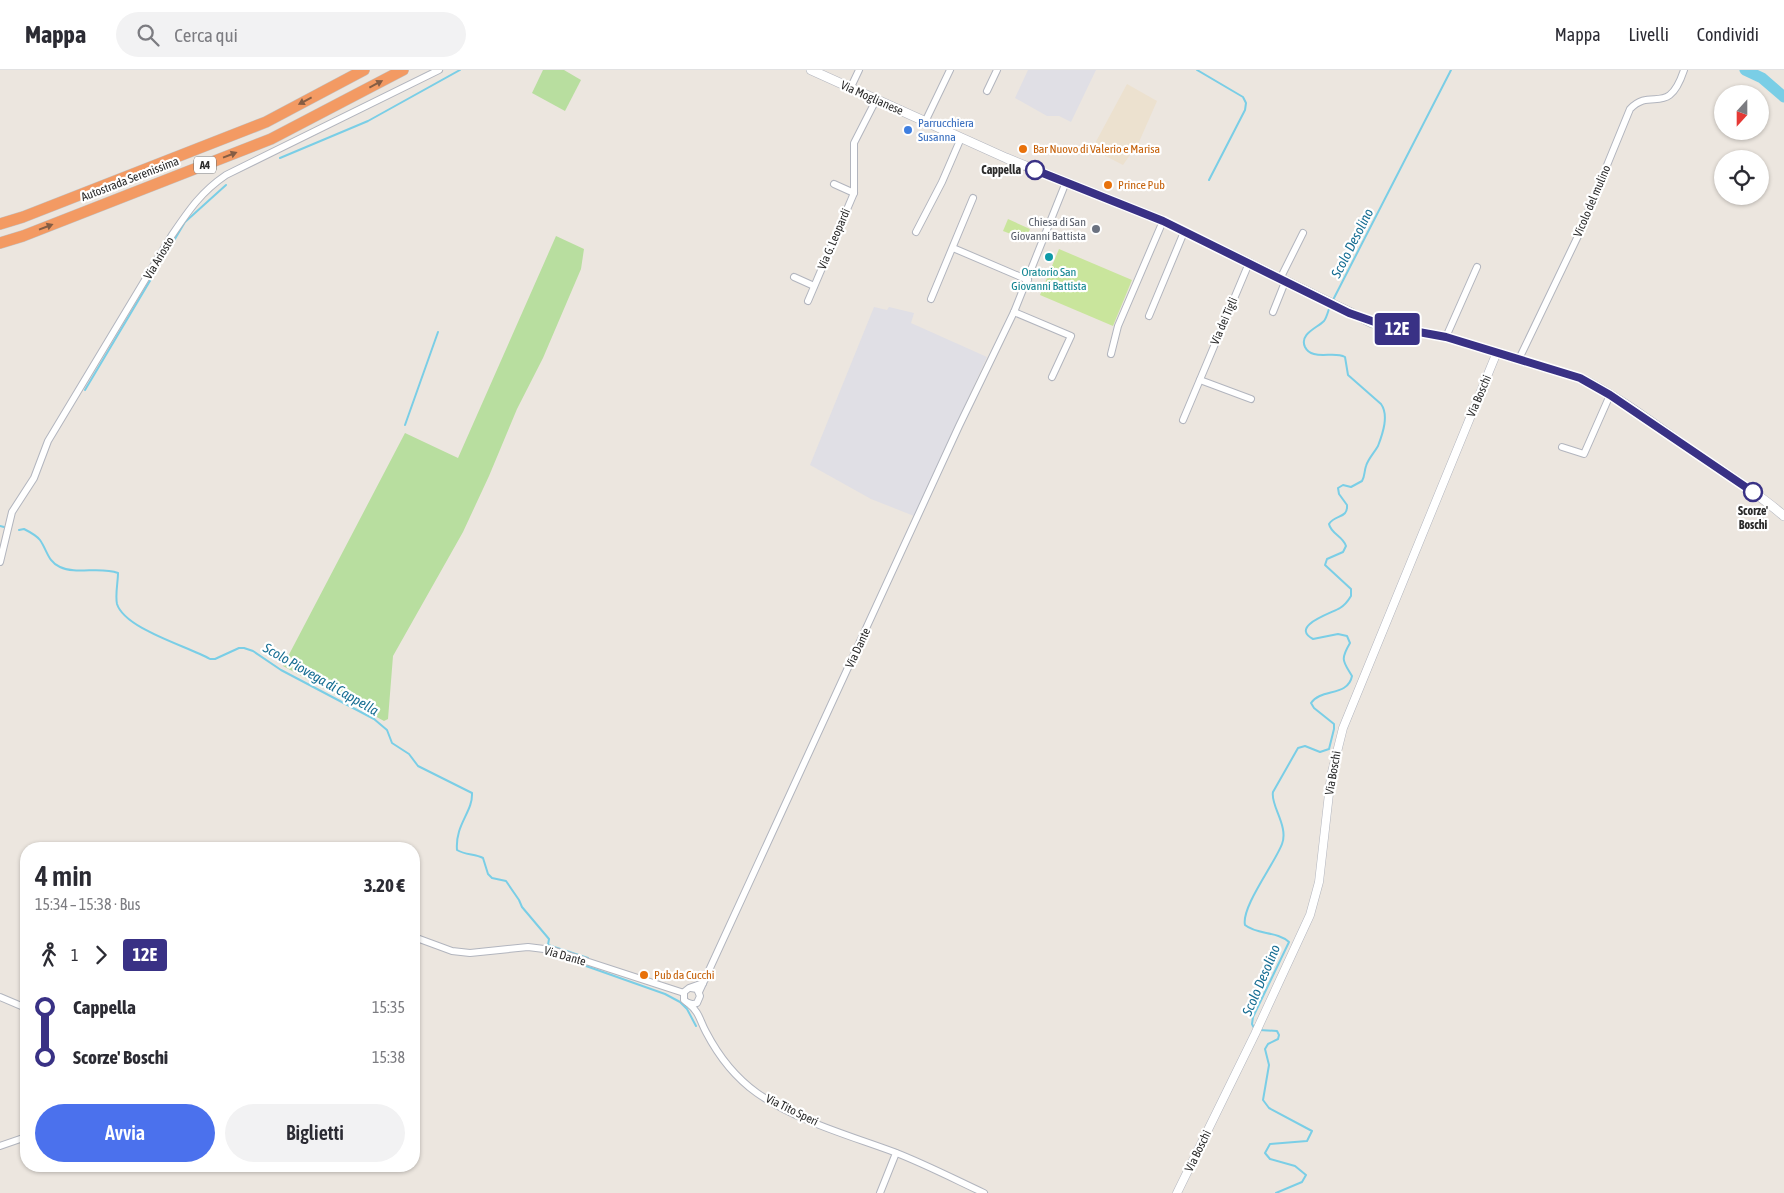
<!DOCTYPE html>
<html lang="it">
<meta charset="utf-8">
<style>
:root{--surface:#fff;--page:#f2f2f3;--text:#2b2b33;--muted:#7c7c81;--line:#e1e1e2;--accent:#4b71ed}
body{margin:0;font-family:"Asap Condensed",sans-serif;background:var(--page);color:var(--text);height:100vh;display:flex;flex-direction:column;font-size:19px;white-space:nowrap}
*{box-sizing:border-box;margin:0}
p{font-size:16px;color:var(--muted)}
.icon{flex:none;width:28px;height:28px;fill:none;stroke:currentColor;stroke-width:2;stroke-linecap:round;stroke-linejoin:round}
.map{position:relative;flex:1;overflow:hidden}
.sheet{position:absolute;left:20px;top:772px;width:400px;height:330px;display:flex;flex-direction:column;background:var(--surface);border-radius:20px;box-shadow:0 1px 4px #0004}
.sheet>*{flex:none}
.badge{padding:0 10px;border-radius:4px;font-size:18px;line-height:32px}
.needle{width:32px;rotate:201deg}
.tools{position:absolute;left:1714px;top:15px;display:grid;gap:10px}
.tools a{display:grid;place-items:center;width:55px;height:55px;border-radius:50%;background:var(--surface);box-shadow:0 1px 4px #0004;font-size:25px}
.map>.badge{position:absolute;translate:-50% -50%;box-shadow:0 0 0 2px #fff}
.legs{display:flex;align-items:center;gap:8px;height:55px;padding:0 15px;font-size:16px}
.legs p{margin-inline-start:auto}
.headline{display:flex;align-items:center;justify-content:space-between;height:85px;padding:0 15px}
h1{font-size:28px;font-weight:600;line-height:38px}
.cta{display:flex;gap:10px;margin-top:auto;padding:10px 15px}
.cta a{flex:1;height:58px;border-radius:30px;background:var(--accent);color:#fff;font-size:20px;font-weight:600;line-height:58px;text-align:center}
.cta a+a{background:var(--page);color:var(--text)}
ul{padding:0 15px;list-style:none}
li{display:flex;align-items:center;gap:18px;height:50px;font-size:19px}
li i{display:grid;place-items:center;width:8px;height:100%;margin:0 6px;background:currentColor}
li i::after{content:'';width:12px;height:12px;margin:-6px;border:4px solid;border-radius:50%;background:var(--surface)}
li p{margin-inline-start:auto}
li:first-child i{background:linear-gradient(#0000 50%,currentColor 0)}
li:last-child i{background:linear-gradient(currentColor 50%,#0000 0)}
header{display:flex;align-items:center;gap:30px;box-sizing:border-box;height:70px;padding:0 25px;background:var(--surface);border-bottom:1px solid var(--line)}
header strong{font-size:24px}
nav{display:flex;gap:28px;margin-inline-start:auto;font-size:18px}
.search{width:350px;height:45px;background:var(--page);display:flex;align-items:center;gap:12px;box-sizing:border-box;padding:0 18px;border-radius:28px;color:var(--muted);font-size:19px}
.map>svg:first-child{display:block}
.industrial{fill:#e0dfe5}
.education{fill:#ece1cf}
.green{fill:#b8de9f}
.pitch{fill:#c9e59c}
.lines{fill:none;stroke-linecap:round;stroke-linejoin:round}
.stream{stroke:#7acee6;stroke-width:2}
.river{stroke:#7acee6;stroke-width:11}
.minor-casing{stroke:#b2b5be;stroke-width:8}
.tertiary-casing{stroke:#b2b5be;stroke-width:9}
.secondary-casing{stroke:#b2b5be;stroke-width:10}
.motorway-casing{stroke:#c4c4c4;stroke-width:12}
.minor{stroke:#fff;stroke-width:6}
.tertiary{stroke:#fff;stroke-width:8}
.secondary{stroke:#fff;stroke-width:9}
.motorway{stroke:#f39a63;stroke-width:11}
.oneway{fill:#855d44}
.line-1-casing{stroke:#fff;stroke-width:11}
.line-1{stroke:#393185;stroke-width:8}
.shop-dot{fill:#3f7fe0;stroke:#fff;stroke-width:2}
.food-dot{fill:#e8710a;stroke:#fff;stroke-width:2}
.stop-1-dot{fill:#fff;stroke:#393185;stroke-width:2.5}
.worship-dot{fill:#6b7280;stroke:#fff;stroke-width:2}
.culture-dot{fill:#0f9aa8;stroke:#fff;stroke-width:2}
.labels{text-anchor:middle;stroke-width:4.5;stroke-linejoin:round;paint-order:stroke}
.shield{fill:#fff;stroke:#6b6b6b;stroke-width:1}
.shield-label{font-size:11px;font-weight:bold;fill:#2b2b2b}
.street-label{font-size:12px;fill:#2b2b2b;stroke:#fff}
.shop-label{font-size:12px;fill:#366cbe;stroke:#fff;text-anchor:start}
.food-label{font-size:12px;fill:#c56008;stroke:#fff;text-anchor:start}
.stop-label{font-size:12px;font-weight:bold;fill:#2b2b2b;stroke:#fff;text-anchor:end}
.worship-label{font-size:12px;fill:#5b616d;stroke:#fff;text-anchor:end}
.culture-label{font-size:12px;fill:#0d838f;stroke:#fff}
.water-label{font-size:14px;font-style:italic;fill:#176e93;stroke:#fff}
</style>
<header>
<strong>Mappa</strong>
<div class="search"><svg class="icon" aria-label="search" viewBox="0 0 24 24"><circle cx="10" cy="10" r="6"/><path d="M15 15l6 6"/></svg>Cerca qui</div>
<nav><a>Mappa</a><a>Livelli</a><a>Condividi</a></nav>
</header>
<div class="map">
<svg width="1784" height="1123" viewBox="0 0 1784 1123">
<rect width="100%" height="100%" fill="#ece6df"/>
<g class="industrial">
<polygon points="1028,0 1096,0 1071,52 1059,46 1047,46 1015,28"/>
<polygon points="874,237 887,240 889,237 914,243 911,253 987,287 914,446 871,429 810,395"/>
</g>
<polygon class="education" points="1127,14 1157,31 1139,72 1123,95 1092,79"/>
<g class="green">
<polygon points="543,0 564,0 581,10 565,41 532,23"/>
<polygon points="556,166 584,179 581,199 543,288 517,339 489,406 463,462 393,586 388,649 384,651 283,596 405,363 458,388"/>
</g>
<g class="pitch">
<polygon points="1008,149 1030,159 1026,170 1003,161"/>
<polygon points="1059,179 1132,210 1113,256 1040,225"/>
</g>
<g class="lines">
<g class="stream">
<polyline points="1197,0 1243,27 1246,33 1245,40 1209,110"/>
<polyline points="280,88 368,51 460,0"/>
<polyline points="1333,230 1451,0"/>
<polyline points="85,320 185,152 226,115"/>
<polyline points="405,355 438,262"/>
<polyline points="0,456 4,457"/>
<path d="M19 460 24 459C30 462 36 465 40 470 47 480 48 492 60 497 76 505 100 496 118 503 118 512 115 525 117 534 125 559 187 576 210 589H215L239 578H244L253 581 281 600 374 649 387 660 392 673 409 684 418 696 472 723C473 742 455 754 457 780 465 785 475 784 483 788L488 804 492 808 506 811 519 830 522 837 549 869 548 875 588 888"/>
<polyline points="586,896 665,924 680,932 687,939 696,956"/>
<path d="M1254 958 1252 954 1253 947 1289 872C1277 861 1257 865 1245 855 1241 837 1275 793 1282 774 1289 756 1270 735 1273 722L1298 678 1305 676 1320 682 1329 679 1334 659V654L1314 638 1311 633C1321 618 1348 627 1352 606 1343 591 1340 590 1350 573L1347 566 1338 564 1313 569C1289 556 1332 543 1340 538 1345 535 1348 531 1351 526V519L1325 495 1327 489 1343 482 1346 476C1343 466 1331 464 1329 454 1335 444 1348 449 1347 435L1339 424 1338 418 1343 415 1351 417 1362 411C1365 406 1364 402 1366 396 1368 389 1374 383 1378 376 1383 363 1389 345 1381 334L1348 305 1345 287C1336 282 1324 287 1314 284 1310 283 1307 281 1305 277 1299 264 1317 258 1324 251 1327 247 1328 241 1330 236"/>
<polyline points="1259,960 1277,961 1279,965 1278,969 1268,974 1265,979 1269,995 1263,1030 1269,1038 1312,1061 1307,1071 1270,1074 1265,1083 1270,1089 1295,1096 1306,1105 1302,1112 1276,1123"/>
</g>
<polyline class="river" points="1745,0 1762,8 1784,27"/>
<defs>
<g id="minor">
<polyline points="850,19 859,0"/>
<polyline points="987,21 997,0"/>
<polyline points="925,52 950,0"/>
<polyline points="834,114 854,123"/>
<polyline points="916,162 942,112 961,68"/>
<polyline points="953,178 1028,210"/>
<polyline points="794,207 814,216"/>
<polyline points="1280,209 1303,163"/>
<polyline points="931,229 973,128"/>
<polyline points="808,231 854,123 854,73 876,30"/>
<polyline points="1014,242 1071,266 1052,307"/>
<polyline points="1273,242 1285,212"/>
<polyline points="1149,246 1184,162"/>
<polyline points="1446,267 1477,197"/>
<polyline points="1111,284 1118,256 1163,151"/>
<path d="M1519 289 1578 166 1630 39C1652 16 1668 48 1684 0"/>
<polyline points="1200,310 1251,329"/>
<polyline points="1183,350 1249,193"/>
<polyline points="1562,377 1584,384 1610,325"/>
<path d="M0 492 12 442 34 408 48 371 172 165C189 140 201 122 226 105L439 0"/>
<polyline points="414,867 452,881 470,883 528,877 552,880 684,923"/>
<path d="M691 918 697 919 700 926 697 933C692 935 688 934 684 930V922L689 918 703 913"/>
<polyline points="699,922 959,356 1014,242 1066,112"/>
<polyline points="0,927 26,938"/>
<path d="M688 933C700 943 699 949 706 962 718 985 736 1008 757 1023 797 1051 848 1065 894 1082 925 1094 954 1109 984 1123"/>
<polyline points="0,1076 26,1067"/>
<polyline points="880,1123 896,1083"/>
</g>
<polyline id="tertiary" points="1177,1123 1255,964 1310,845 1319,812 1331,706 1343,658 1497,282"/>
<path id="secondary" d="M811 0 1006 88 1163 151 1372 253 1446 267 1580 308C1617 326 1650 351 1684 375 1717 398 1753 419 1784 446"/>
<g id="motorway">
<polyline points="0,154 23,147 266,52 364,0"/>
<polyline points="0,173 23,166 271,69 403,0"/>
</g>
</defs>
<use href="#minor" class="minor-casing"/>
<use href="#tertiary" class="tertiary-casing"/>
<use href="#secondary" class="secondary-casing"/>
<use href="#motorway" class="motorway-casing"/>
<use href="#minor" class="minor"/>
<use href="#tertiary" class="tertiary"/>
<use href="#secondary" class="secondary"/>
<use href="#motorway" class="motorway"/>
</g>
<defs><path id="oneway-solid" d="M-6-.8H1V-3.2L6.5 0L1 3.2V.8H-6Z" transform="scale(1.25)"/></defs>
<g class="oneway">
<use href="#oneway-solid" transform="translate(376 14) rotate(-28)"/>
<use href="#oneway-solid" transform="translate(305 31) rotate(152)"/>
<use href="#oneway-solid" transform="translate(230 85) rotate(-21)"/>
<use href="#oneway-solid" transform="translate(46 157) rotate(-21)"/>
</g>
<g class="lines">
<defs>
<polyline id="line-1" points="1035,100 1163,151 1349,243 1386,256 1446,267 1580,308 1610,325 1753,422"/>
</defs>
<use href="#line-1" class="line-1-casing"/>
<use href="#line-1" class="line-1"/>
</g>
<circle class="shop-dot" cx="908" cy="60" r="5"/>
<g class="food-dot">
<circle cx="1023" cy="79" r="5"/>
<circle cx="1108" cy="115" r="5"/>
<circle cx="644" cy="905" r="5"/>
</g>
<g class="stop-1-dot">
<circle cx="1035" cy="100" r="9"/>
<circle cx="1753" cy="422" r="9"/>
</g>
<circle class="worship-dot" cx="1096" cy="159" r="5"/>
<circle class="culture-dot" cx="1049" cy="187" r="5"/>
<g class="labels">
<rect class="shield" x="194" y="86.5" width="22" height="17" rx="4"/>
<g class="shield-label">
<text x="205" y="99">A4</text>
</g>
<g class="street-label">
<text transform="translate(872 28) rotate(24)" y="4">Via Moglianese</text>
<text transform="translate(130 109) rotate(-21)" y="4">Autostrada Serenissima</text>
<text transform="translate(1592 131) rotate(-67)" y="4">Vicolo del mulino</text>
<text transform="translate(834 169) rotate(-67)" y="4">Via G. Leopardi</text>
<text transform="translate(159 188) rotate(-59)" y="4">Via Ariosto</text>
<text transform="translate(1224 251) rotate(-67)" y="4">Via dei Tigli</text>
<text transform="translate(1479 326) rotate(-67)" y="4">Via Boschi</text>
<text transform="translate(858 578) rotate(-65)" y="4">Via Dante</text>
<text transform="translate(1333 703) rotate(-80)" y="4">Via Boschi</text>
<text transform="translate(565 886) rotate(16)" y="4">Via Dante</text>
<text transform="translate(792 1040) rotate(26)" y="4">Via Tito Speri</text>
<text transform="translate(1198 1081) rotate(-64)" y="4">Via Boschi</text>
</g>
<g class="shop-label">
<text x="918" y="57">Parrucchiera<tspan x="918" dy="14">Susanna</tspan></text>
</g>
<g class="food-label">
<text x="1033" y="83">Bar Nuovo di Valerio e Marisa</text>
<text x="1118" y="119">Prince Pub</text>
<text x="654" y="909">Pub da Cucchi</text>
</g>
<g class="stop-label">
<text x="1021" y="104">Cappella</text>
<text x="1753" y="445" text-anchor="middle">Scorze'<tspan x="1753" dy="14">Boschi</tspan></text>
</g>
<g class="worship-label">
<text x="1086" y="156">Chiesa di San<tspan x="1086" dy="14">Giovanni Battista</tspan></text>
</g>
<g class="culture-label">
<text x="1049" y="206">Oratorio San<tspan x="1049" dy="14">Giovanni Battista</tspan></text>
</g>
<g class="water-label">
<text transform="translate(1352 173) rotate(-63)" y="5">Scolo Desolino</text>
<text transform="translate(321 609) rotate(30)" y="5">Scolo Piovega di Cappella</text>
<text transform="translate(1261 910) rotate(-67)" y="5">Scolo Desolino</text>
</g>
</g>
</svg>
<div class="tools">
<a><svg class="needle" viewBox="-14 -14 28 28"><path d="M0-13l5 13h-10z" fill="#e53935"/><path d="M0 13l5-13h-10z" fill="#7c7c81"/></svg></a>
<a><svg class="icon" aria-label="locate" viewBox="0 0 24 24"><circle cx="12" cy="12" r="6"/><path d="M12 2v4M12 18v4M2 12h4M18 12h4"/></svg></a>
</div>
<b class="badge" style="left:1397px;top:259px;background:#393185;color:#fff">12E</b>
<section class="sheet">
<div class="headline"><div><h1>4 min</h1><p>15:34 – 15:38 · Bus</p></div><b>3.20 €</b></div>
<div class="legs"><svg class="icon" aria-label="walk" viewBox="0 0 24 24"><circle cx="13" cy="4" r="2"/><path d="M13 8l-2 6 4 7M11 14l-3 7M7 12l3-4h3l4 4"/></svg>1<svg class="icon" aria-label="forward" viewBox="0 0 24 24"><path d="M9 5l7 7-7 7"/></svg><b class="badge" style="background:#393185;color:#fff">12E</b></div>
<ul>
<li><i style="color:#393185"></i><b>Cappella</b><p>15:35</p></li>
<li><i style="color:#393185"></i><b>Scorze' Boschi</b><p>15:38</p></li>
</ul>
<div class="cta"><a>Avvia</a><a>Biglietti</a></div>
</section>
</div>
